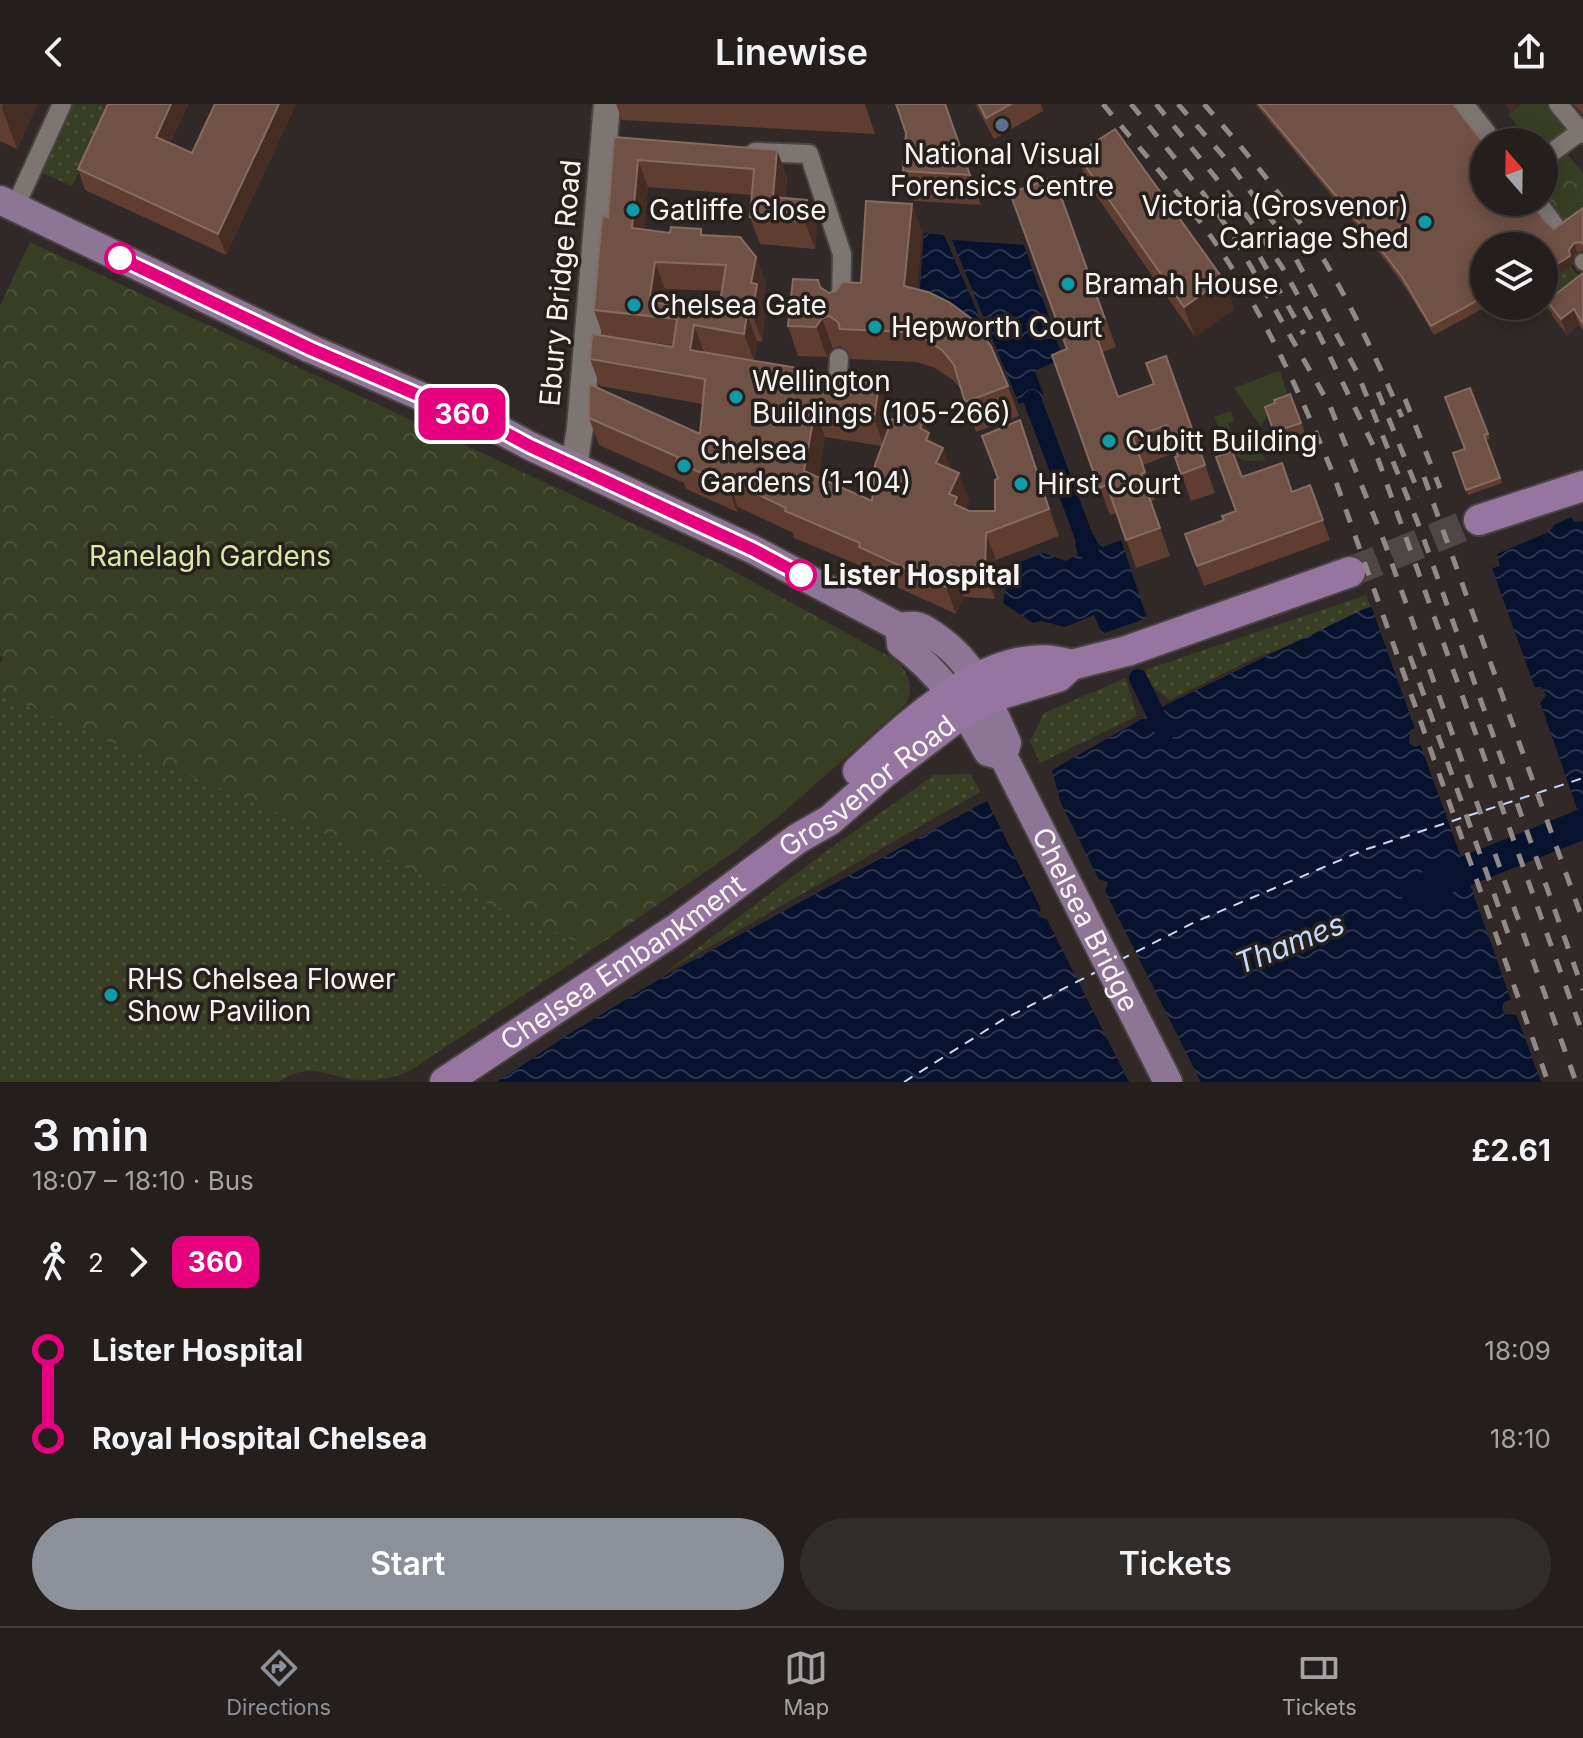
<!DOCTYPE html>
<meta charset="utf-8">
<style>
:root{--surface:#241f1d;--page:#302c2a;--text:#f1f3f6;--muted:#a3a2a4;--line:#413d3b;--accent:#8c9099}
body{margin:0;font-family:Inter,sans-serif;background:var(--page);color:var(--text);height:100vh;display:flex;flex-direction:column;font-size:30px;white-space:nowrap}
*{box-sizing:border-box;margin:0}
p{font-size:26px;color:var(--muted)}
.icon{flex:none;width:44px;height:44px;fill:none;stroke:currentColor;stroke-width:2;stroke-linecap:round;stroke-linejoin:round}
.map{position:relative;height:978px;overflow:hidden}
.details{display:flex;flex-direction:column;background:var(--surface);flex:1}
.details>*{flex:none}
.badge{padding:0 16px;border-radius:12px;font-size:28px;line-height:52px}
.needle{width:52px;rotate:340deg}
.controls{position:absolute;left:1470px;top:24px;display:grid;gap:16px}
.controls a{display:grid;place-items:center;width:88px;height:88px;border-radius:50%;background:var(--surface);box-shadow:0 4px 20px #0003,0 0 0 2px var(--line);font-size:40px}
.map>.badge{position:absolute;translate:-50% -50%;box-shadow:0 0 0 4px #fff}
.legs{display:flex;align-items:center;gap:12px;height:88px;padding:0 32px;font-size:26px}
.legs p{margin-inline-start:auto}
.head{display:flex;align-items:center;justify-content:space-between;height:136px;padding:0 32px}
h1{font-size:44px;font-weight:600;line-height:60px}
.action{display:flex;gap:16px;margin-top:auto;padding:16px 32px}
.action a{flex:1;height:92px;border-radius:48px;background:var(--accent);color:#fff;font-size:32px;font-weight:600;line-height:92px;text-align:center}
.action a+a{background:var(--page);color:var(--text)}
ul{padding:0 32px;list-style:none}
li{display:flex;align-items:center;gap:28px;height:88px;font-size:30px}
li i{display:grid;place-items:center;width:12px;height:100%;margin:0 10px;background:currentColor}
li i::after{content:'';width:20px;height:20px;margin:-10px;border:6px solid;border-radius:50%;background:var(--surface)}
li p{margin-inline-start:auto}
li:first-child i{background:linear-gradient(#0000 50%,currentColor 0)}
li:last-child i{background:linear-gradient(currentColor 50%,#0000 0)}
header{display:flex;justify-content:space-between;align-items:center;height:104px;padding:0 32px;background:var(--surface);font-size:36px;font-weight:600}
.tabs{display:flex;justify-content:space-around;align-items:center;height:112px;border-top:2px solid var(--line);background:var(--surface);font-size:22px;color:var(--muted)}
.tabs a{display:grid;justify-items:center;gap:4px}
.tabs .active{color:var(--accent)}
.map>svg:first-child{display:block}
.grass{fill:#383e23}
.park{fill:url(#park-crowns)}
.garden{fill:url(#garden-dots)}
.water{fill:url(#water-waves);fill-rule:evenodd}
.pier{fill:#302927}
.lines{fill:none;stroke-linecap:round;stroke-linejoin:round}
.canal{stroke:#06122e;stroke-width:18}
.river{stroke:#06122e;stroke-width:30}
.ferry{stroke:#c5d9fc;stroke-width:2;stroke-dasharray:10 8;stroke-linecap:butt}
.trunk-tunnel{stroke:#4e4745;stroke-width:30;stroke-dasharray:30 15;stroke-linecap:butt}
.pedestrian-casing{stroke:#494442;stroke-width:18}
.minor-casing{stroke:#494442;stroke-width:22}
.secondary-casing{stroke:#494442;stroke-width:30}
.primary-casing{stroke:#494442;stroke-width:32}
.trunk-casing{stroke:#494442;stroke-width:34}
.pedestrian{stroke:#7c7572;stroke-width:14}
.minor{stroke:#7c7572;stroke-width:18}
.secondary{stroke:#7c7572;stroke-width:26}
.primary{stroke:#8f7595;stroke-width:28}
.trunk{stroke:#9675a1;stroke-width:30}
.rail{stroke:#8f8987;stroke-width:5;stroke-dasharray:14 14;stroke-linecap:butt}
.wall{fill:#5f3e31;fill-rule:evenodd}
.shaded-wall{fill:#462d24}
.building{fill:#705145;stroke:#856b60;stroke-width:2;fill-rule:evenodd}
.line-1-casing{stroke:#fff;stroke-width:18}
.line-1{stroke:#e6007e;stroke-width:12}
.service-dot{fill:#5c6f8a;stroke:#26201d;stroke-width:3}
.culture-dot{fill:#0f9aa8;stroke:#26201d;stroke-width:3}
.stop-1-dot{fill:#fff;stroke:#e6007e;stroke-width:4}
.labels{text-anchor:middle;stroke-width:7;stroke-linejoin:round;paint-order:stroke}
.poi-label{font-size:28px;fill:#f8f4f2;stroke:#26201d;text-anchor:start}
.street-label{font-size:28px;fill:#f8f4f2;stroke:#26201d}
.park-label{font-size:28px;fill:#d8e8a5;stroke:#26201d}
.stop-label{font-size:28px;font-weight:bold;fill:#f8f4f2;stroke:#26201d;text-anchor:start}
.water-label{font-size:30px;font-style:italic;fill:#c5d9fc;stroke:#26201d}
</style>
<header><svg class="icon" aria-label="back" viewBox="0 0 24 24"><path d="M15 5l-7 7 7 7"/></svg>Linewise<svg class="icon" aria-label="share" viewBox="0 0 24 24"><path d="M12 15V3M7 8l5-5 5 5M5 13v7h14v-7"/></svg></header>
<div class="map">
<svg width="1583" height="978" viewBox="0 0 1583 978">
<defs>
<pattern id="park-crowns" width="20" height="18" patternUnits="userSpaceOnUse" patternTransform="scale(2)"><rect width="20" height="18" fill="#383e23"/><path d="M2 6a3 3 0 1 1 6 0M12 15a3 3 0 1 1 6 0" fill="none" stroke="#4c5139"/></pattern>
<pattern id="garden-dots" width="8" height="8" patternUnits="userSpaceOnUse" patternTransform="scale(2)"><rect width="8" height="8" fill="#383e23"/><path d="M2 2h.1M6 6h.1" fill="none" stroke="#4c5139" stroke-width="1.8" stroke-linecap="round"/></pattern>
<pattern id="water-waves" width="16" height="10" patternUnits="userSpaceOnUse" patternTransform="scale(2)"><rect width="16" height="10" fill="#06122e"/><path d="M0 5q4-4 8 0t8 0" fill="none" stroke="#2b354d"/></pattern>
</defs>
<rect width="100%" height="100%" fill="#302927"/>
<g class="grass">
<polygon points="1521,0 1546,0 1571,29 1544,50 1544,38 1531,38 1508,11"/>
<polygon points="1280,266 1287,289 1276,294 1261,323 1234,284"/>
<polygon points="1231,307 1234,317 1228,320 1234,332 1239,331 1242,339 1253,338 1266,356 1245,357 1231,349 1214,313"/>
</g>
<g class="park">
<polygon points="1562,44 1583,69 1583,104 1562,119 1544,93 1544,57"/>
<path d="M30 138 724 462 894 555C908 567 915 583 906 600L784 708 730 751 593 845 0 590V559L3 554 0 552V202Z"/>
</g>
<g class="garden">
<polygon points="73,0 111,0 72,82 41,68"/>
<polygon points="1567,160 1583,176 1583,182 1550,208 1544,195 1544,174"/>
<polygon points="1366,491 1372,506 1251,556 1170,596 1148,579 1145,566"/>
<polygon points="1126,574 1137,612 1040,659 1030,637 1044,609"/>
<path d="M0 590 534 819 593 845 411 966C392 975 372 978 350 975 321 969 307 959 278 978H0Z"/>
<polygon points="971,670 980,688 666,868 821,751 934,671"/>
</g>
<g class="water">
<polygon points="924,129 944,131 999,258 972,233 918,213"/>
<polygon points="952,136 1024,141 1063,254 1035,267 1044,292 1019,300"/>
<path d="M1571 413 1575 418 1583 417V717L1459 762 1454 770 1462 777 1469 776 1583 869 1504 898 1502 904 1504 910 1517 911 1583 978H497L566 932 668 870 979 701 1052 666 1170 599 1364 505 1500 462 1497 450 1549 428 1554 421ZM1535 583H1542L1546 592 1540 599 1415 643 1409 639 1410 626ZM1098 775 1108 778 1105 788 1047 815 1039 813 1041 803Z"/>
<polygon points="1083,431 1094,431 1098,440 1103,443 1121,436 1147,514 1102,530 1094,511 1065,523 1041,517 1033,519 1003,499 1010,462 1043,449 1066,457 1078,450 1075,440"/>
</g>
<g class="pier">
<polygon points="1491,461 1536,587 1416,628 1370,499"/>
<polygon points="1539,595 1583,722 1465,764 1419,637"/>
<polygon points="1047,663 1052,666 1061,699 1101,780 1044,806 1043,809 985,693"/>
<polygon points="1583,731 1583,873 1512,899 1467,772"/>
<polygon points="1103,783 1201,978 1129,978 1044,810"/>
<polygon points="1583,883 1583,978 1541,978 1515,907"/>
</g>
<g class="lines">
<g class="canal">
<polyline points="1032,295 1092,454"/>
<polyline points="1138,574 1165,629"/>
</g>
<polyline class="river" points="1416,787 1583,720"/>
<g class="ferry">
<polyline points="1120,856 1195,818 1364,746 1583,674"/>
<polyline points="904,978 1004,915 1096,868"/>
</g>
<polyline class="trunk-tunnel" points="1350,468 1479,416"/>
<defs>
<g id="pedestrian">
<polyline points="1540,98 1556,120"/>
<polyline points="1582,157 1583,159"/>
</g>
<g id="minor">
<polyline points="1464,0 1494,38"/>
<polyline points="1558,0 1583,30"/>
<polyline points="755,48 809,50 842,150 841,200"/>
<polyline points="1544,54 1581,27"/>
<polyline points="15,103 62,0"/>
<polyline points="838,273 839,254"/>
</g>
<polyline id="secondary" points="574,362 580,324 607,0"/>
<g id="primary">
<path id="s1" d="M0 96 311 245 504 328 530 342 752 445 899 523C920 519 923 524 939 535 976 561 989 600 1007 639L1003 652 1168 978"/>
<path d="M899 523 901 540C941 569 964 606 988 648L1003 652"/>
</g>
<g id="trunk">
<polyline points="1479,416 1583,382"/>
<path d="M858 667C909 620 996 535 1071 561"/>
<path id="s2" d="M445 978 679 823 797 735 830 716 885 668 965 607 998 591 1058 573 1071 561 1127 547 1350 468"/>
</g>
</defs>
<use href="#pedestrian" class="pedestrian-casing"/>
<use href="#minor" class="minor-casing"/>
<use href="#secondary" class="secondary-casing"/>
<use href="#primary" class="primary-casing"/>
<use href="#trunk" class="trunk-casing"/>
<use href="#pedestrian" class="pedestrian"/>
<use href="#minor" class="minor"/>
<use href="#secondary" class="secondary"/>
<use href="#primary" class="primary"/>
<use href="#trunk" class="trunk"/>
<g class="rail">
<path d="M1103 0C1142 48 1184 93 1219 144 1267 216 1303 295 1335 375L1548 978"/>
<polyline points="1131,0 1203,89 1234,133 1330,302 1385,440 1576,978"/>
<polyline points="1156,0 1250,116 1282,163 1314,220 1373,341 1583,931"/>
<polyline points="1178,0 1225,54 1283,131 1357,268 1421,427 1583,886"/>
<path d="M1204 0C1232 32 1260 65 1286 99 1334 163 1370 240 1402 313"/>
<polyline points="1260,153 1304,230"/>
<polyline points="1378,288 1420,392"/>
<polyline points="1405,295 1440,384"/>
<polyline points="1424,373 1583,817"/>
<polyline points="1410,552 1510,835"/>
</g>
</g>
<g class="wall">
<polygon points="0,0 37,0 17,45 0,37"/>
<polygon points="108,0 188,0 170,39 192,49 215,0 296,0 226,151 85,86 78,65"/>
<polygon points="616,0 865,0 875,30 622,16"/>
<polygon points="945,0 981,101 914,97 903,67 906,29"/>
<polygon points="975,0 1041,0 1043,7 994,35"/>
<polygon points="1255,0 1453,0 1545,117 1554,125 1583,104 1583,147 1577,148 1572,156 1573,161 1547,178 1544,174 1544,142 1484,142 1484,202 1488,202 1434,231 1405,183 1378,147"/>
<polygon points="1573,0 1583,0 1583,11"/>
<path d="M614 33 777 46 787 74 785 94 807 96 817 123 815 145 760 140 750 113 752 91 648 83 644 126 670 129 701 125 703 131 756 153 766 180 763 197 766 207 762 237H757L754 257 889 308 885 334 905 321 923 318 933 340 951 365 969 396 965 405 969 407H995L998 374 1020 316 1059 432 996 456 995 495 964 493 956 510 868 470 866 464 794 434 793 429 738 403 737 408 686 385 684 379 599 341 589 314 700 330 702 300 600 282 590 255 603 232 594 206 608 113ZM665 185 722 187 719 204 713 206 663 200ZM631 236 673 241V243ZM825 333 882 342 872 397 818 373Z"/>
<polygon points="1077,50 1223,175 1234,205 1195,233 1088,80"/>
<polygon points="1054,73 1116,243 1103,248 1118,292 1154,280 1166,252 1215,389 1191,397 1175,353 1178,352 1177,348 1143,361 1155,396 1151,397 1170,452 1136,464 1117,409 1110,411 1052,251 1067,245"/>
<polygon points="912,100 922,130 917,185 1008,282 1019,312 976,328 962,287 953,276 933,263 916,258 851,255 848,247 840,242 833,244 827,253 798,252 788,222 821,184 829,189 861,179"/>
<polygon points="1583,169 1583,227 1579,221 1567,231 1553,213 1547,197"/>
<polygon points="1290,290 1305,329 1278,339 1265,303 1275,299"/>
<polygon points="1445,293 1488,330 1490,335 1486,336 1502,379 1468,391 1453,349 1465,345"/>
<polygon points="1242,373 1292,388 1310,381 1330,436 1204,482 1185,430 1224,416 1236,407"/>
</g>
<g class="shaded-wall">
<polygon points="3,0 37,0 17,45 2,4"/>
<polygon points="171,0 188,0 163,53 156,33"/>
<polygon points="279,0 296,0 226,151 218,130"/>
<polygon points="1506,0 1520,0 1510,8"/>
<polygon points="777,46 787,74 783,116 773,93"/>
<polygon points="638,56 648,83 642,152 632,124"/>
<polygon points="807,96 817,123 815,145 805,118"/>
<polygon points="912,100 922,130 915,212 904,182"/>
<polygon points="1574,139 1577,148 1572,156 1573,161 1547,178 1544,168"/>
<polygon points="756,153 766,180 763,197 766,207 762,237 752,210 751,179"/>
<polygon points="655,158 665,185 661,214 649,198"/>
<polygon points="1223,175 1234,205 1195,233 1184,203"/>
<polygon points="1574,205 1579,221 1567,231 1561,215"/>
<polygon points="747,210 757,237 754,257 744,230"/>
<polygon points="822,214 833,244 827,253 816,223"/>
<polygon points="694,221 704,248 690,246"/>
<polygon points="879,280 889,308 884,342 874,315"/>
<polygon points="815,306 825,333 814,394 804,367"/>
<polygon points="1020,316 1030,343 1059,432 1049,405"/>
<polygon points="923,318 928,331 929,329 938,354 943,344 953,371 946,386 920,324"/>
<polygon points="959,369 969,396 959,417 949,390"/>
<polygon points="728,376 738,403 737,408 727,380"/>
<polygon points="986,429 996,456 995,495 985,468"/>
<polygon points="954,466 964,493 956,510 946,483"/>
</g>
<g class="building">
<polygon points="108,0 171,0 156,33 192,49 215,0 279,0 218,130 78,65"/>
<polygon points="896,0 945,0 970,71 903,67 906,29"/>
<polygon points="979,0 1011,0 986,14"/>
<polygon points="1259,0 1453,0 1481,36 1485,38 1484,38 1484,98 1531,98 1545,117 1554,125 1583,104 1583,140 1580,138 1574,139 1569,146 1570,152 1544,168 1544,142 1484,142 1484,193 1431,222 1402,173 1375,138"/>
<polygon points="1115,25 1223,175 1184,203 1077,50"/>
<path d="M614 33 777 46 773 93 807 96 805 118 750 113 754 65 638 56 632 124 670 129 671 123 701 125V131L740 133 756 153 751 179 757 180 752 210H747L744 230 694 221 690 246 803 265 843 277V275L879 280 874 315 815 306 804 367 872 397 875 361 892 315 905 321 909 311 923 318 920 324 929 329 926 336 943 344 936 359 959 369 949 390 957 393 954 400 969 407H995V376L998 374 982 332 1020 316 1049 405 986 429 985 468 954 466 946 483 859 443 860 439 785 407 786 404 728 376 727 380 676 358 678 353 589 314V280L700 330 705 275 590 255 592 230 673 243 677 215 594 206 602 112 608 113ZM655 158 726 161 719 204 713 206 649 198Z"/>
<polygon points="1054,73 1105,215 1092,220 1118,293 1154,280 1146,259 1166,252 1205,361 1181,370 1175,353 1178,352 1167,321 1133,333 1145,368 1141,370 1160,424 1126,436 1107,381 1099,384 1052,251 1067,245 1010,89"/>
<polygon points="866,97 912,100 904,182 928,188 949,198 972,215 991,242 1008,282 965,298 954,261 942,246 922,233 905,228 840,225 838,218 829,212 822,214 816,223 788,222 793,175 818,176 820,183 829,189 836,187 842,178 861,179"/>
<polygon points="1583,169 1583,220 1574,205 1561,215 1547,197"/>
<polygon points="1470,284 1488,330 1484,331 1500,374 1466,386 1453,349 1465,345 1445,293"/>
<polygon points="1290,290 1301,319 1274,328 1265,303 1275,299 1274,296"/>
<polygon points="1232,347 1242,373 1282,359 1292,388 1310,381 1323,416 1197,462 1185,430 1224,416 1222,412 1236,407 1216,353"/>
</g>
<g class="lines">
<defs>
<polyline id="line-1" points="120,154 311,245 504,328 530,342 752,445 801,471"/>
</defs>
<use href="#line-1" class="line-1-casing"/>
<use href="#line-1" class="line-1"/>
</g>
<circle class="service-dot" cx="1002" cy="21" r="8"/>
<g class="culture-dot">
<circle cx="633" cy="106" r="8"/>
<circle cx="1425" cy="118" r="8"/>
<circle cx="1068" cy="180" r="8"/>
<circle cx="634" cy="201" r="8"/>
<circle cx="875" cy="223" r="8"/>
<circle cx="736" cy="293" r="8"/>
<circle cx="1109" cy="337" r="8"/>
<circle cx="684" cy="362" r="8"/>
<circle cx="1021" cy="380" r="8"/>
<circle cx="111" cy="891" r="8"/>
</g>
<g class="stop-1-dot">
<circle cx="120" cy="154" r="14"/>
<circle cx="801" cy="471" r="14"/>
</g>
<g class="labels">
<g class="poi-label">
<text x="1002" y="60" text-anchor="middle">National Visual<tspan x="1002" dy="32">Forensics Centre</tspan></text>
<text x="1409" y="112" text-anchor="end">Victoria (Grosvenor)<tspan x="1409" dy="32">Carriage Shed</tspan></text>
<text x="649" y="116">Gatliffe Close</text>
<text x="1084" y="190">Bramah House</text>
<text x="650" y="211">Chelsea Gate</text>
<text x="891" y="233">Hepworth Court</text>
<text x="752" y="287">Wellington<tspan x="752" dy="32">Buildings (105-266)</tspan></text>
<text x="1125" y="347">Cubitt Building</text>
<text x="700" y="356">Chelsea<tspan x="700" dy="32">Gardens (1-104)</tspan></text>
<text x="1037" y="390">Hirst Court</text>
<text x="127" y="885">RHS Chelsea Flower<tspan x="127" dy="32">Show Pavilion</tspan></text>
</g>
<g class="street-label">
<text transform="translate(560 179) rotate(-85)" y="10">Ebury Bridge Road</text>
<text dy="10" stroke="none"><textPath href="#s2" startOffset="516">Grosvenor Road</textPath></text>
<text dy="10" stroke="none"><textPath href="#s1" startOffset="1362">Chelsea Bridge</textPath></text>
<text dy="10" stroke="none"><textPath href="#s2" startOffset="214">Chelsea Embankment</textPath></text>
</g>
<g class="park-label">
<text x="210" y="462">Ranelagh Gardens</text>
</g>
<g class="stop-label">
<text x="823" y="481">Lister Hospital</text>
</g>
<g class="water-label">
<text transform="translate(1290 840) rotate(-22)" y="10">Thames</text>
</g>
</g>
</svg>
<div class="controls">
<a><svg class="needle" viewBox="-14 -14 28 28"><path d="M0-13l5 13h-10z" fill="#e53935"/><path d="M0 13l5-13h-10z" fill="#a3a2a4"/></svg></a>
<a><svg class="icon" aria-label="layers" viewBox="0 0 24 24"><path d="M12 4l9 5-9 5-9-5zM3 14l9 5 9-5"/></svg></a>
</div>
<b class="badge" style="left:462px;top:310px;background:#e6007e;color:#fff">360</b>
</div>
<section class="details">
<div class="head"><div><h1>3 min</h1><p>18:07 – 18:10 · Bus</p></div><b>£2.61</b></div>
<div class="legs"><svg class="icon" aria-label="walk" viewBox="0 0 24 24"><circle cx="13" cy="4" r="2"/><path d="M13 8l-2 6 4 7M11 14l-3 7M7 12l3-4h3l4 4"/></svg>2<svg class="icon" aria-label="forward" viewBox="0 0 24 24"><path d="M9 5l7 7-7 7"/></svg><b class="badge" style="background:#e6007e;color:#fff">360</b></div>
<ul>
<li><i style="color:#e6007e"></i><b>Lister Hospital</b><p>18:09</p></li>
<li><i style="color:#e6007e"></i><b>Royal Hospital Chelsea</b><p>18:10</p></li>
</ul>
<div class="action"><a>Start</a><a>Tickets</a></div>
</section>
<nav class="tabs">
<a class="active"><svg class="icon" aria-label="directions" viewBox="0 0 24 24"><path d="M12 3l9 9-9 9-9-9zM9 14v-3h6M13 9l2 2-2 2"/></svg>Directions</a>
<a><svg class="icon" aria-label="map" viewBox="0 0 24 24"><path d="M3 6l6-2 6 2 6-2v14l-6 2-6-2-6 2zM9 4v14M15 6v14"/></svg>Map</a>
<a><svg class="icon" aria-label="tickets" viewBox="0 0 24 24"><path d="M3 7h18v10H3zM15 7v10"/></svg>Tickets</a>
</nav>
